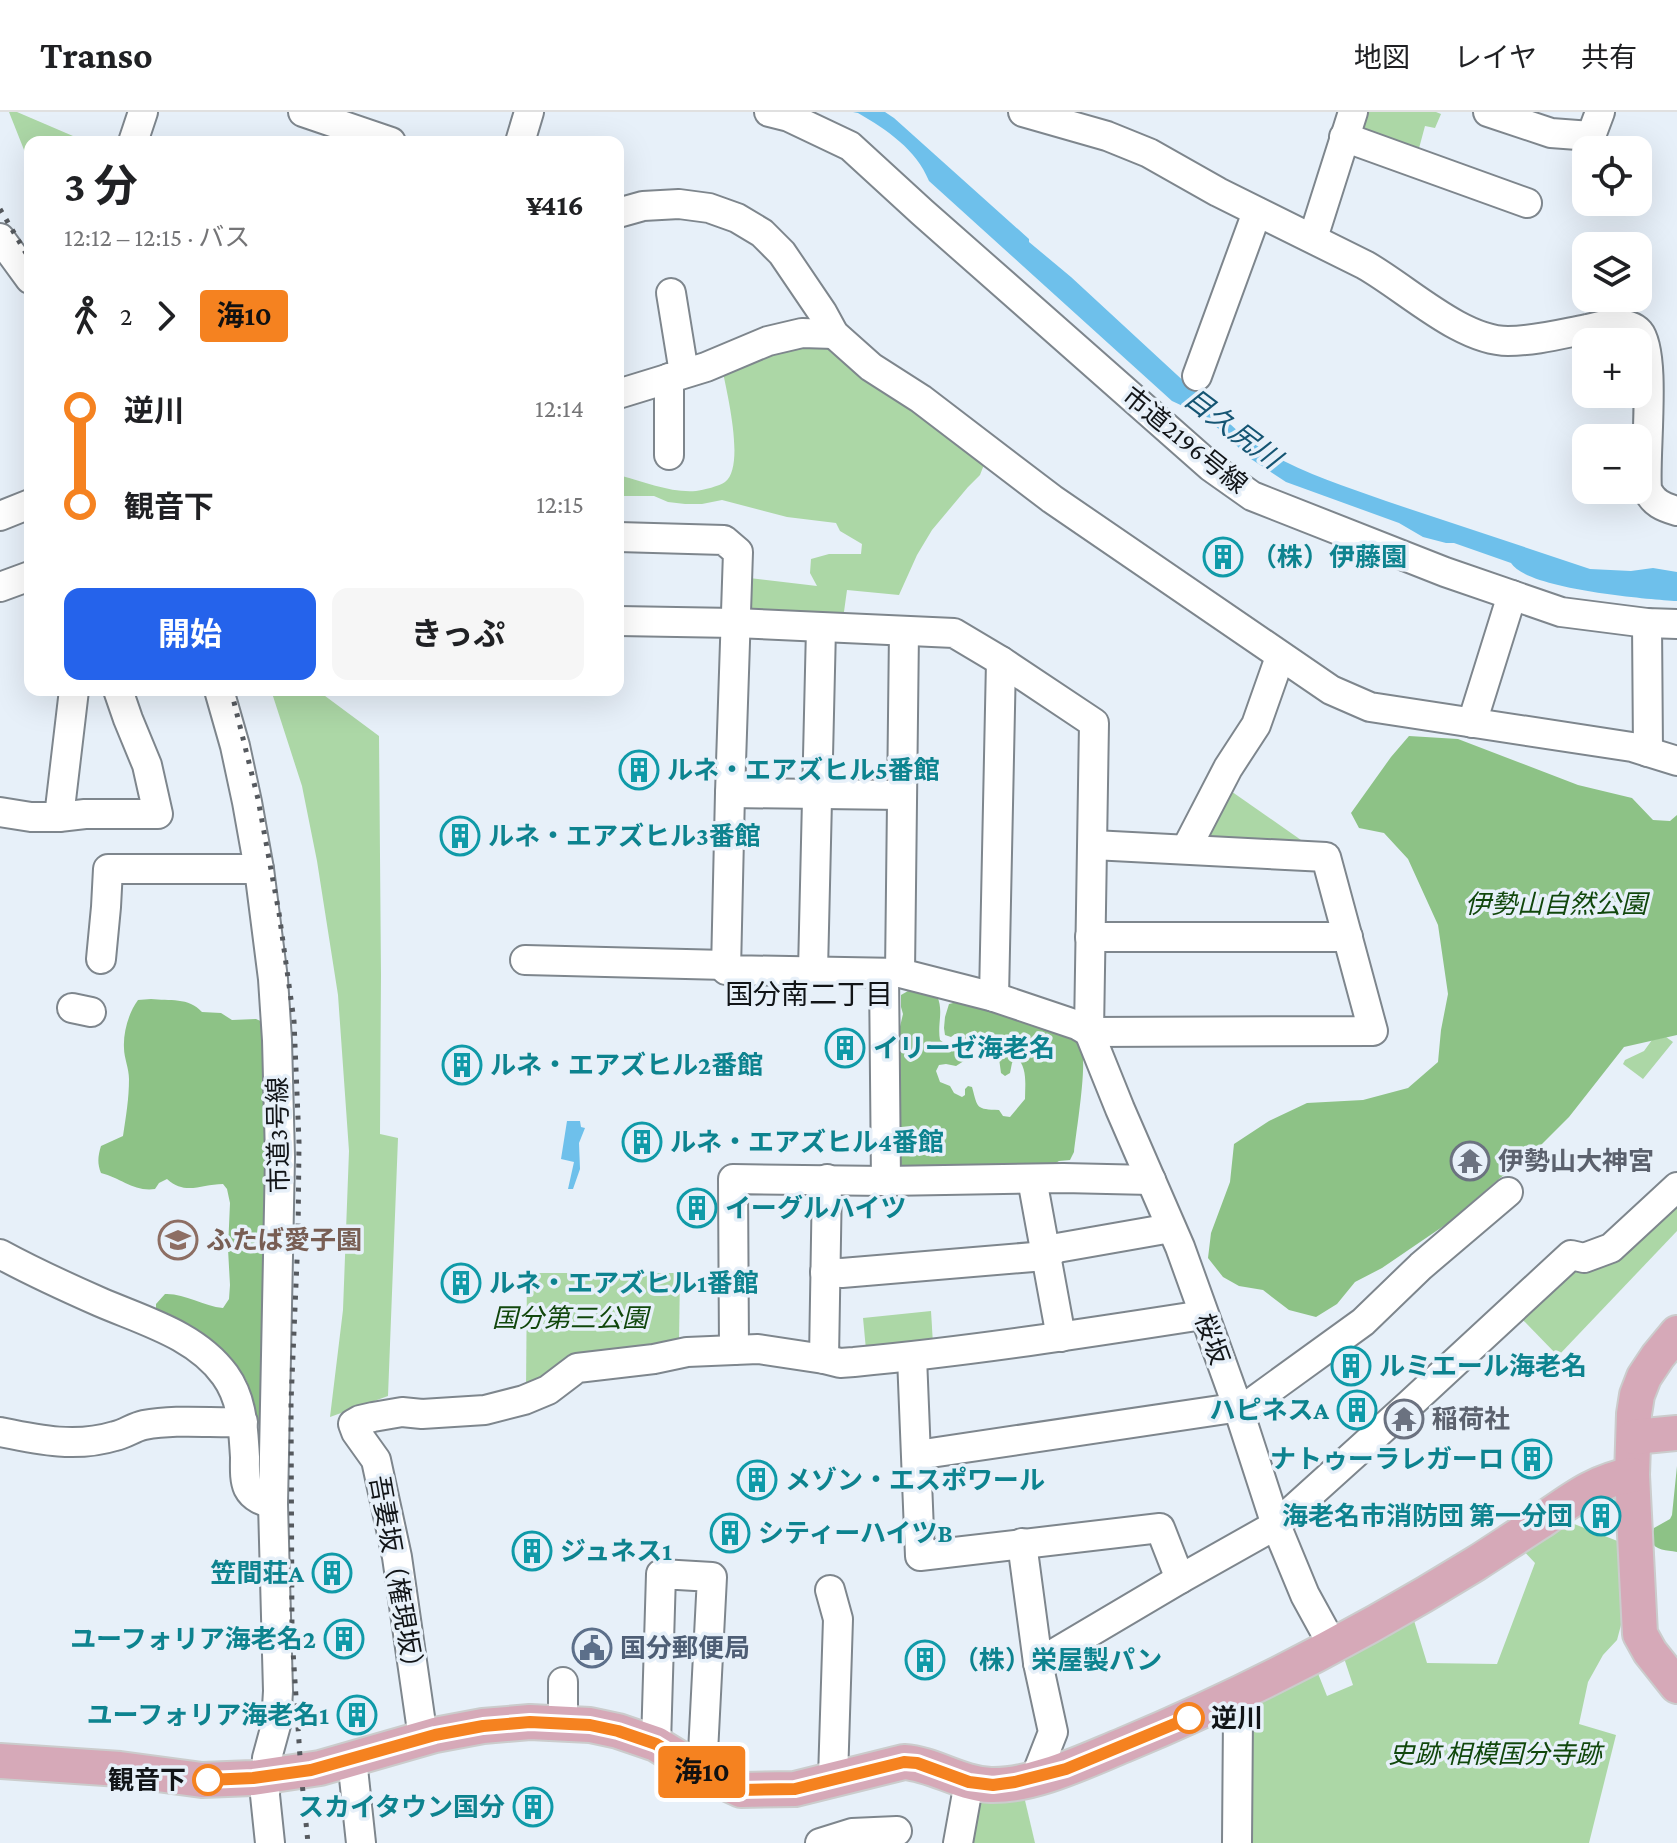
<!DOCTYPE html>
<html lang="ja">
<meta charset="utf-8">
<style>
:root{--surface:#fff;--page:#f6f6f6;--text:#202124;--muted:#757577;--line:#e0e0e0;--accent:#2563eb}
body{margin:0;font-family:"Crimson Pro","Noto Sans JP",serif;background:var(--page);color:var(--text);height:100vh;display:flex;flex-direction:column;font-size:30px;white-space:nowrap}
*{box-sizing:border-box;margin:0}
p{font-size:26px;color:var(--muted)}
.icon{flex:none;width:44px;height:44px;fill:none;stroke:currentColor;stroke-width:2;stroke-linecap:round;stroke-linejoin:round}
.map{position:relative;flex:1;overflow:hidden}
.sheet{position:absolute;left:24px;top:24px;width:600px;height:560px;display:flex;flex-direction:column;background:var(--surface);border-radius:16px;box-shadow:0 8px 32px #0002}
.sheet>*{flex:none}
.badge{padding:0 16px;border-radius:6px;font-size:28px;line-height:52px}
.fabs{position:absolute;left:1572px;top:24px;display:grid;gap:16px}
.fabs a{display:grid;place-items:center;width:80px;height:80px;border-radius:16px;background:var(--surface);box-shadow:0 8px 32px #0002;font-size:40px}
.map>.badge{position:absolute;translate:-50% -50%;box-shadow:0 0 0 4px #fff}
.legs{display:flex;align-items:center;gap:12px;height:88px;padding:0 40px;font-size:26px}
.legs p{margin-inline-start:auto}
.summary{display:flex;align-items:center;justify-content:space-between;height:136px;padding:0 40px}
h1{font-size:44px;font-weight:700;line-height:60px}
.cta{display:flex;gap:16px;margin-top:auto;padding:16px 40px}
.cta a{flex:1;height:92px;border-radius:16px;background:var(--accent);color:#fff;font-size:32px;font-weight:700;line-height:92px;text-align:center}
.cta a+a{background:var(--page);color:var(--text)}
ul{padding:0 40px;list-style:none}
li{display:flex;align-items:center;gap:28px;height:96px;font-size:30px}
li i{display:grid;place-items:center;width:12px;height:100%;margin:0 10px;background:currentColor}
li i::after{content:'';width:20px;height:20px;margin:-10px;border:6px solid;border-radius:50%;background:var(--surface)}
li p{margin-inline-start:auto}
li:first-child i{background:linear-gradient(#0000 50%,currentColor 0)}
li:last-child i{background:linear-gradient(currentColor 50%,#0000 0)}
header{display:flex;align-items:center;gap:48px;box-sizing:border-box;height:112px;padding:0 40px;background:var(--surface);border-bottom:2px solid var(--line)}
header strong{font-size:38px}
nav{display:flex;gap:44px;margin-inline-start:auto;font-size:28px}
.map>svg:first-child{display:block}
.green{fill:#acd7a6}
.forest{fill:#8dc286;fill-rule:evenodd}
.water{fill:#6ec0eb}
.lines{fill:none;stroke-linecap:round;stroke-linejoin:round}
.minor-casing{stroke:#7e868d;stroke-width:32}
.major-casing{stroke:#cbcccc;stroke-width:38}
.minor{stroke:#fff;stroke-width:28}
.major{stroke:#d6a9b8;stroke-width:34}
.rail{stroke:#55595e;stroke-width:5;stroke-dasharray:4 8;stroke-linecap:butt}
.line-1-casing{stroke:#fff;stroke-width:18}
.line-1{stroke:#f58220;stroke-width:12}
.stop-1-dot{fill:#fff;stroke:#f58220;stroke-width:4}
.labels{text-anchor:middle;stroke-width:7;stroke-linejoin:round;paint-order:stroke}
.street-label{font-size:26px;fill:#121518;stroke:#e7f0f9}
.culture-label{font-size:26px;font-weight:bold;fill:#0d838f;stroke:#e7f0f9;text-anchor:start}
.park-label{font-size:26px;font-style:italic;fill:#11470c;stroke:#e7f0f9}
.worship-label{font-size:26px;font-weight:bold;fill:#5b616d;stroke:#e7f0f9;text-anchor:start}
.education-label{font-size:26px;font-weight:bold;fill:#785e54;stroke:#e7f0f9;text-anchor:start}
.service-label{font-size:26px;font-weight:bold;fill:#4e5e75;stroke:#e7f0f9;text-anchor:start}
.stop-label{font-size:26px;font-weight:bold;fill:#121518;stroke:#e7f0f9;text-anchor:start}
.water-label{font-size:28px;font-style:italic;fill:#155573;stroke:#e7f0f9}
.neighbourhood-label{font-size:28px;fill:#121518;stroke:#e7f0f9}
</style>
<header>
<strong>Transo</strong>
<nav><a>地図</a><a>レイヤ</a><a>共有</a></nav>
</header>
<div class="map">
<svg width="1677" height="1731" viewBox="0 0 1677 1731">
<rect width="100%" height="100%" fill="#e7f0f9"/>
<g class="green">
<polygon points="9,0 17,0 87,30 30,30 30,53"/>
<polygon points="1367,0 1436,0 1441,2 1435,16 1425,14 1418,40 1362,17"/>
<path d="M829 234 985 350 980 363 968 375 932 418 917 443 899 483 847 478 843 507 739 506 741 465 817 474 810 461 811 447 829 442H861L862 432 840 419 836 411 787 405 722 388 702 392H685L668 390 654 384H618V299C621 321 619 342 622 364 645 370 671 381 696 379 703 378 720 374 725 370 746 354 726 278 722 255L760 237Z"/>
<polygon points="271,578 317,578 379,624 381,863 380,1022 398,1026 388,1284 330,1305 343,1198 349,1039 338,883 317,749 302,674"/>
<polygon points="1228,677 1301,728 1300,734 1207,727"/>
<polygon points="1666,925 1673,930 1643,967 1623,952 1625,948 1644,939 1652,928"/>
<polygon points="1677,1086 1677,1119 1558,1244 1520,1205 1559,1165"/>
<polygon points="527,1161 680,1161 679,1230 526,1277"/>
<polygon points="931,1199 933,1232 866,1238 863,1206"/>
<polygon points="1564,1408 1620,1430 1621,1513 1617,1528 1603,1543 1588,1570 1579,1612 1616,1623 1589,1731 1246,1731 1248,1597 1253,1589 1317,1559 1327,1584 1353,1573 1343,1543 1412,1502 1427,1551 1497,1552 1535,1451 1521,1436"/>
<polygon points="1023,1680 1035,1731 964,1731 977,1682"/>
</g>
<g class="forest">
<polygon points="1409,624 1458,627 1578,673 1632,686 1653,708 1670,709 1677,703 1677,923 1624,935 1569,1005 1532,1042 1500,1066 1448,1111 1382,1156 1355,1170 1337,1192 1316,1205 1289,1198 1263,1178 1239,1174 1223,1165 1208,1146 1211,1121 1230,1070 1234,1032 1269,1009 1307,991 1363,988 1408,976 1438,950 1441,918 1448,882 1438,813 1408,747 1384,721 1359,716 1351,701 1391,645"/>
<path d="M908 879 937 884C944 899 937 912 940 928L947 933 962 931 965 927 961 922H955L951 925 945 923 944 916 945 905 949 892 961 889 1066 922C1071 926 1078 929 1081 935 1088 950 1076 1020 1074 1040L1070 1048 1059 1049 1047 1056 894 1060 898 923 903 902 901 895V883ZM997 932 1001 961 1005 964 1010 961 1012 951 1016 945C1028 955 1025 973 1025 987L1010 1005 1003 1004 999 998C976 997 978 997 972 975L968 974 965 977V983L962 985 954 981 950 974 940 970 936 959 939 953 946 952 956 954 970 945 975 933Z"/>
<path d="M151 887C169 889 189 885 202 900L221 901 232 908 256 907 265 911 268 1020 262 1308 257 1313 254 1311C252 1304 249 1297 249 1289 248 1275 251 1266 235 1259L156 1204V1192L165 1182C184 1181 203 1194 223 1196L229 1187 230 1173 228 1137 230 1091 227 1077 223 1072C201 1072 186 1084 167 1067L159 1071 155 1077C134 1080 121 1066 101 1061 97 1051 98 1044 101 1034L123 1024C126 1004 129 987 129 967 129 956 124 946 124 936 123 920 129 900 138 888Z"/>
<path d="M1677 1354V1440C1666 1438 1656 1439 1651 1429L1654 1416 1670 1407 1672 1403Z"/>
</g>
<g class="water">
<path d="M853 0H885L894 6 1029 127V130L1071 165 1242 323C1285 356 1336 371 1386 389 1454 412 1522 434 1590 457L1631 459 1653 456 1677 460V489C1645 487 1527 477 1511 451L1454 431H1446L1423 425 1399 411 1286 370 1251 347 1196 296H1187L1172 289 929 69C916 37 887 18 858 1Z"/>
<polygon points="567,1009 580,1009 581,1015 585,1016 579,1031 580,1057 573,1077 568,1077 574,1050 561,1047"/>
</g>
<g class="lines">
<defs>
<g id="minor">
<polyline points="303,0 391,30"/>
<polyline points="769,0 789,5 850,34 922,100 1211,355 1252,384 1445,460 1561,500 1647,511 1677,512"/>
<path d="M1023 0 1107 24 1149 41 1218 80 1365 153C1406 176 1461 229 1508 229 1535 229 1561 222 1587 217 1596 215 1606 212 1617 212 1624 212 1634 214 1639 220 1657 241 1644 345 1647 377 1653 391 1663 395 1677 399"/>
<polyline points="1488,0 1551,21 1591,24 1600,0"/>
<polyline points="1344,25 1527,91"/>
<polyline points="133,30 143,0"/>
<polyline points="520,30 529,0"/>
<polyline points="618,101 643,94 679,92 709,96 737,106 762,121 782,141 822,200 834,222 871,255 921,287 1052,387 1331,578 1370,595 1632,635 1677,649"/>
<polyline points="0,126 30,167"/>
<polyline points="1313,126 1353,0"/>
<polyline points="671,181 684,261"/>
<polyline points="1197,264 1257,100"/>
<polyline points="669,266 669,343"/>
<polyline points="618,282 706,255 768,229 802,221 834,222"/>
<polyline points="0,404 30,392"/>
<polyline points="618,425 724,428 738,440 730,681 726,858 900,861 994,885 1077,913 1089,920 1373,919 1326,745 1093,733"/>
<polyline points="0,475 30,464"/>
<polyline points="618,509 735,511 954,521 1001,549 1094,611 1089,920 1120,997 1180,1135 1238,1296 1276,1413 1305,1483 1333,1534"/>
<polyline points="1647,511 1648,640"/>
<polyline points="219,578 235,634 247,690 259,757 273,867 277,928 280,1045 273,1392 278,1579 276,1613 267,1646 265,1683 270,1731"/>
<polyline points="1472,611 1512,483"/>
<polyline points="730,681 902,683"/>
<polyline points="0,700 31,705 59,705 85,702 158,702 147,653 128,607 118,578"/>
<polyline points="59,705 74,578"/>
<polyline points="1186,737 1228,656 1256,613 1280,545"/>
<polyline points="1090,825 1348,825"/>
<polyline points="101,847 106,795 108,757 259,757"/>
<polyline points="525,848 726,853"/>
<polyline points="813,859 821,516"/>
<polyline points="884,861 886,1069"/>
<polyline points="900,861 904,519"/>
<polyline points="994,885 1001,549"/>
<polyline points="72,896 91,900"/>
<polyline points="1032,1067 1061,1225"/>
<path d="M0 1142C33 1160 66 1175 100 1190 144 1209 196 1223 225 1263 243 1288 243 1316 245 1345 245 1355 244 1367 248 1376 253 1386 263 1389 273 1392"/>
<polyline points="825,1160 842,1161 1045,1144 1057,1136 1171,1116"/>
<polyline points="734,1238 733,1067 886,1069 1063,1066 1151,1068"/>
<polyline points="912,1245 920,1444 1160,1416 1180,1467"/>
<polyline points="824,1247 827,1067"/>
<path d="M0 1320C39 1328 76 1336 115 1324 125 1322 134 1315 144 1313 176 1307 210 1311 243 1310"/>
<polyline points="917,1343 1247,1294 1363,1210 1421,1154 1508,1080"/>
<polyline points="1022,1431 1038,1551 1053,1620 1035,1666"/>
<polyline points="830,1478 838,1507 833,1666"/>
<polyline points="1038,1551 1180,1467 1276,1413 1410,1292 1571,1143 1584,1146 1611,1136 1677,1075"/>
<polyline points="563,1570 563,1612"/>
<polyline points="1235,1585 1238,1604 1237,1731"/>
<path d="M423 1626 397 1445 376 1348 356 1320 353 1312 360 1308 373 1305 402 1300 422 1302 485 1298 524 1288 548 1278 577 1256 654 1247 687 1240 758 1237 824 1247 840 1251 854 1250C971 1239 1087 1221 1203 1203"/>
<polyline points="656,1632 661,1462 712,1465 702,1660"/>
<polyline points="352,1647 361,1731"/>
<polyline points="820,1731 852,1721 897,1719"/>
<polyline points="958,1731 969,1670"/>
</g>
<g id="major">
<polyline points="1677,1221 1658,1244 1644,1265 1637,1283 1634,1302 1632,1363 1640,1522 1650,1540 1677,1574"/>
<polyline points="1634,1325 1677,1321"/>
<path d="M0 1649 120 1657 202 1668 253 1666 320 1656 435 1623 483 1614 530 1610 590 1613 618 1619 656 1632 702 1660 741 1678 795 1677 904 1650C934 1652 960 1672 991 1673 1034 1674 1085 1649 1124 1633 1246 1582 1362 1522 1475 1452 1497 1438 1519 1423 1541 1409 1570 1389 1596 1368 1632 1363"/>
</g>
</defs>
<use href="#minor" class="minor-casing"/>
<use href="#major" class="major-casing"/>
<use href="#minor" class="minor"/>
<use href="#major" class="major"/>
<g class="rail">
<polyline points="0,97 30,148"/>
<polyline points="231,578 258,687 279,801 294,909 299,1030 298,1125 291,1290 292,1524 301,1660 308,1731"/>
</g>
</g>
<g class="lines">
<defs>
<polyline id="line-1" points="208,1668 253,1666 311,1658 435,1623 483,1614 530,1610 590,1613 618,1619 656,1632 702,1660 741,1678 795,1677 904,1650 917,1651 969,1670 993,1673 1015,1670 1066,1657 1189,1606"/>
</defs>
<use href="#line-1" class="line-1-casing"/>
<use href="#line-1" class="line-1"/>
</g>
<defs>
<symbol id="building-ring" viewBox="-11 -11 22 22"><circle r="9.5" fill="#e7f0f9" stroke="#0f9aa8" stroke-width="1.5"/><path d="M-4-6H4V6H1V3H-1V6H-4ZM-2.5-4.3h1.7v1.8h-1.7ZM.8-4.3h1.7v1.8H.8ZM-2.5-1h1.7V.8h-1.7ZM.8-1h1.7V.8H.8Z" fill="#0f9aa8"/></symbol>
<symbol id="temple-ring" viewBox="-11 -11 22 22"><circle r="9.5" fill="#e7f0f9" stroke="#6b7280" stroke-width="1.5"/><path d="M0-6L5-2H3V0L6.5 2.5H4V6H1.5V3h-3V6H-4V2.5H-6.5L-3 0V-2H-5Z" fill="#6b7280"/></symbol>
<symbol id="school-ring" viewBox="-11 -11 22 22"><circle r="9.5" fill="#e7f0f9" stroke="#8d6e63" stroke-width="1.5"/><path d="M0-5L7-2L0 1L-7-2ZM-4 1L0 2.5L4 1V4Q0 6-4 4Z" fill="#8d6e63"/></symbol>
<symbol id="civic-ring" viewBox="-11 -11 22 22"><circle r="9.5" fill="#e7f0f9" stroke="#5c6f8a" stroke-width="1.5"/><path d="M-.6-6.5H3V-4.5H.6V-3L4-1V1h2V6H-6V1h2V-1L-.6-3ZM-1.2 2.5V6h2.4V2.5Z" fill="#5c6f8a"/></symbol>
</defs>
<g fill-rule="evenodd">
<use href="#building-ring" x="1201" y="423" width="44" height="44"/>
<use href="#building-ring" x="617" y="636" width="44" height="44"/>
<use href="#building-ring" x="438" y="702" width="44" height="44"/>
<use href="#building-ring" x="823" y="914" width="44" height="44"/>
<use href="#building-ring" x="440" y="931" width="44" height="44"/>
<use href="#building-ring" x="620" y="1008" width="44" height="44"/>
<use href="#temple-ring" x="1448" y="1027" width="44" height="44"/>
<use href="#building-ring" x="675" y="1074" width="44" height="44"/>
<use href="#school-ring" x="156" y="1106" width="44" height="44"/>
<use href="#building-ring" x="439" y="1149" width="44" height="44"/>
<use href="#building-ring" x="1329" y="1232" width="44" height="44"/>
<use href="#building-ring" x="1335" y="1276" width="44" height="44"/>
<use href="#temple-ring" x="1382" y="1285" width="44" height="44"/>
<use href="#building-ring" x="1510" y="1325" width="44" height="44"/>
<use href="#building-ring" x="735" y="1346" width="44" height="44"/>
<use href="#building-ring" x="1579" y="1382" width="44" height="44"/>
<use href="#building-ring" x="708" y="1399" width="44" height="44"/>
<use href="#building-ring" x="510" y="1417" width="44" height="44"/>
<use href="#building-ring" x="310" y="1439" width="44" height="44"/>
<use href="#building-ring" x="322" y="1505" width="44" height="44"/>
<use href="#civic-ring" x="570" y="1514" width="44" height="44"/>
<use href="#building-ring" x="903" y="1526" width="44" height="44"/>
<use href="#building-ring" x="335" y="1581" width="44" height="44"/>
<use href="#building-ring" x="511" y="1673" width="44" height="44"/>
</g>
<g class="stop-1-dot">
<circle cx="1189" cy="1606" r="14"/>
<circle cx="208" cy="1668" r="14"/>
</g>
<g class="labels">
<g class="street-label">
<text transform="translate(1185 328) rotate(39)" y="9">市道2196号線</text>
<text transform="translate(278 1023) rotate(-91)" y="9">市道3号線</text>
<text transform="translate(1212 1227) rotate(70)" y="9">桜坂</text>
<text transform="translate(397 1466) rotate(80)" y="9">吾妻坂（権現坂）</text>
</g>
<g class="culture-label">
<text x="1251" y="454">（株）伊藤園</text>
<text x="667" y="667">ルネ・エアズヒル5番館</text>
<text x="488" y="733">ルネ・エアズヒル3番館</text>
<text x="873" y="945">イリーゼ海老名</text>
<text x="490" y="962">ルネ・エアズヒル2番館</text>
<text x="670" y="1039">ルネ・エアズヒル4番館</text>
<text x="725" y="1105">イーグルハイツ</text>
<text x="489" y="1180">ルネ・エアズヒル1番館</text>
<text x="1379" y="1263">ルミエール海老名</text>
<text x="1329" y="1307" text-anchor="end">ハピネスA</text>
<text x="1504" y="1356" text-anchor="end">ナトゥーラレガーロ</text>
<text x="785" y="1377">メゾン・エスポワール</text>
<text x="1573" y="1413" text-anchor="end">海老名市消防団 第一分団</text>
<text x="758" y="1430">シティーハイツB</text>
<text x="560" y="1448">ジュネス1</text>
<text x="304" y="1470" text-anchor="end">笠間荘A</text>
<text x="316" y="1536" text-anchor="end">ユーフォリア海老名2</text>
<text x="953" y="1557">（株）栄屋製パン</text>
<text x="329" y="1612" text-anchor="end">ユーフォリア海老名1</text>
<text x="505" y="1704" text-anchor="end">スカイタウン国分</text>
</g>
<g class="park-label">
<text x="1556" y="801">伊勢山自然公園</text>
<text x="570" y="1215">国分第三公園</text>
<text x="1495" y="1651">史跡 相模国分寺跡</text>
</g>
<g class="worship-label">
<text x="1498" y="1058">伊勢山大神宮</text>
<text x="1432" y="1316">稲荷社</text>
</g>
<g class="education-label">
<text x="206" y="1137">ふたば愛子園</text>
</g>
<g class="service-label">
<text x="620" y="1545">国分郵便局</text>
</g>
<g class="stop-label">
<text x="1211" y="1615">逆川</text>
<text x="186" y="1677" text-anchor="end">観音下</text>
</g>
<g class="water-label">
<text transform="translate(1233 316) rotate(37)" y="10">目久尻川</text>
</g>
<g class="neighbourhood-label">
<text x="809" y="892">国分南二丁目</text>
</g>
</g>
</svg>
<div class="fabs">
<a><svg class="icon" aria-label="locate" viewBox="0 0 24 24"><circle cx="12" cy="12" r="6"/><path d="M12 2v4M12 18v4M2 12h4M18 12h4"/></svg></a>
<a><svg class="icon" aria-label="layers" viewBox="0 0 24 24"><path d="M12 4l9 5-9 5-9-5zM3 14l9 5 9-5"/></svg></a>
<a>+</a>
<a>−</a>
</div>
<b class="badge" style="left:702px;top:1660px;background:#f58220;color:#111">海10</b>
<section class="sheet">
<div class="summary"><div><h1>3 分</h1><p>12:12 – 12:15 · バス</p></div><b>¥416</b></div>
<div class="legs"><svg class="icon" aria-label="walk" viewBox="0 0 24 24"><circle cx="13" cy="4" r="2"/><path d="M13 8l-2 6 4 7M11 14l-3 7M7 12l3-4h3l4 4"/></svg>2<svg class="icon" aria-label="forward" viewBox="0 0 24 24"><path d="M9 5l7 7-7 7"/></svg><b class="badge" style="background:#f58220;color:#111">海10</b></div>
<ul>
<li><i style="color:#f58220"></i><b>逆川</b><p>12:14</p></li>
<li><i style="color:#f58220"></i><b>観音下</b><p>12:15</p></li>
</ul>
<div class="cta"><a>開始</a><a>きっぷ</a></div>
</section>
</div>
